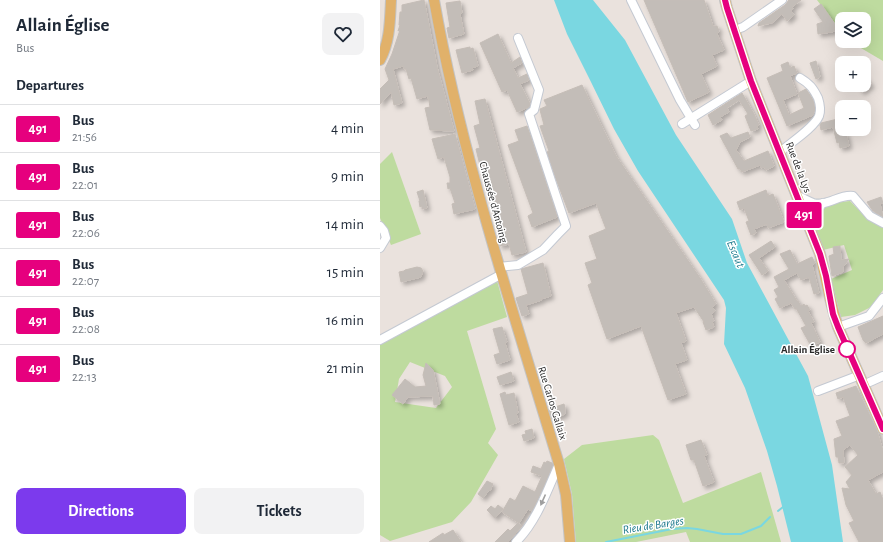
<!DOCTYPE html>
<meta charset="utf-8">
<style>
:root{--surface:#fff;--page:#f2f2f3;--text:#1f2937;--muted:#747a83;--line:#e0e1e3;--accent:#7c3aed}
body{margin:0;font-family:"Alegreya Sans",sans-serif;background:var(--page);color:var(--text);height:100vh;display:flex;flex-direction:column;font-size:15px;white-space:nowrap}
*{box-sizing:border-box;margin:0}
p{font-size:13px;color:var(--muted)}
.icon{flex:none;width:22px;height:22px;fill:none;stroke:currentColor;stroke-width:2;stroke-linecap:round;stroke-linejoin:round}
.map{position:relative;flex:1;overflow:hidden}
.details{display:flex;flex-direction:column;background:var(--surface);width:380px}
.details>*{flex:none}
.badge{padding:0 8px;border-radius:3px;font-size:14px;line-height:26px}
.controls{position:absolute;left:455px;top:12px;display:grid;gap:8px}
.controls a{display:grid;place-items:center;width:36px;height:36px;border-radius:8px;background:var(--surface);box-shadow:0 4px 16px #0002;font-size:20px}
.map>.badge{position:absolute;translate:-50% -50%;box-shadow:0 0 0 2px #fff}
h2{padding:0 16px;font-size:15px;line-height:36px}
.round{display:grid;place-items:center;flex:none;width:42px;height:42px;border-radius:8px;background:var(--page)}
.head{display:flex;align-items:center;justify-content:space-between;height:68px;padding:0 16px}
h1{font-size:19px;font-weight:700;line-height:30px}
.action{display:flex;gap:8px;margin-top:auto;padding:8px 16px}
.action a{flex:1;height:46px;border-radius:8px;background:var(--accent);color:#fff;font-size:16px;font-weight:700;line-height:46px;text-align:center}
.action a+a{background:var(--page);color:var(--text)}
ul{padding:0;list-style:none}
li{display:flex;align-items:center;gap:12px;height:48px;padding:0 16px;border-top:1px solid var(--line)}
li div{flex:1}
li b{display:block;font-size:15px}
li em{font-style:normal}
li .badge{min-width:44px;font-weight:700;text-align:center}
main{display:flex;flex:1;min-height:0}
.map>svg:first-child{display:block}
.green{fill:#bedb9f;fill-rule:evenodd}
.water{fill:#7ad7e1}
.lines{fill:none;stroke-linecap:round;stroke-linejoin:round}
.stream{stroke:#7ad7e1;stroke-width:2}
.building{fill:#c3bdb8;stroke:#c5bdb7;filter:url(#shadow)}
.minor-casing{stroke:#c4c9d2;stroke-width:10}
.major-casing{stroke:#c3c3c3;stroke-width:12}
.minor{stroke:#fff;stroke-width:8}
.major{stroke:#e1b16a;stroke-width:10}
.oneway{fill:#9f9f9f}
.line-casing{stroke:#fff;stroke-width:9}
.line{stroke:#e6007e;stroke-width:6}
.stop-dot{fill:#fff;stroke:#e6007e;stroke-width:2}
.labels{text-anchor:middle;stroke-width:3;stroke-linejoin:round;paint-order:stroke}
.street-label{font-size:11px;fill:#292929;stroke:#fff}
.stop-label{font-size:11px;font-weight:bold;fill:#292929;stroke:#fff;text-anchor:end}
.water-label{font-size:12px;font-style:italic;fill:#1b788b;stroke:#fff}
</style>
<main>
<section class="details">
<div class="head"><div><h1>Allain Église</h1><p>Bus</p></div><a class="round"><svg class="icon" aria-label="heart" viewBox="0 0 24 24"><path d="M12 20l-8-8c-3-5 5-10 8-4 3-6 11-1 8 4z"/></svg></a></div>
<h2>Departures</h2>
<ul>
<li><span class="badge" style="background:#e6007e;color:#fff">491</span><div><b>Bus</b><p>21:56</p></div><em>4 min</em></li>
<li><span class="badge" style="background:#e6007e;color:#fff">491</span><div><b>Bus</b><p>22:01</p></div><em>9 min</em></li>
<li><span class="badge" style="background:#e6007e;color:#fff">491</span><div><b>Bus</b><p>22:06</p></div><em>14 min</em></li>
<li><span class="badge" style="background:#e6007e;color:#fff">491</span><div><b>Bus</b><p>22:07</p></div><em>15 min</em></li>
<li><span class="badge" style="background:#e6007e;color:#fff">491</span><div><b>Bus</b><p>22:08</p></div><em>16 min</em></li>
<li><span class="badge" style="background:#e6007e;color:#fff">491</span><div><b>Bus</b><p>22:13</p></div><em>21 min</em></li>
</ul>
<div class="action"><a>Directions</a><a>Tickets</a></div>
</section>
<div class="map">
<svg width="503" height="542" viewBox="0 0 503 542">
<defs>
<filter id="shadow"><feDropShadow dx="3" dy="3" stdDeviation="2" flood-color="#0004"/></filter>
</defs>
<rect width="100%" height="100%" fill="#eae2dd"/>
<g class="green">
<polygon points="437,0 503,0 503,61 469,41 484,41 484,19 462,19 462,33"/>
<polygon points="12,152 41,234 11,245 0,218 0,164"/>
<polygon points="470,201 484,215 503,228 503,290 491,307 475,315 461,317 451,279 472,270 464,245 443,250 432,224 438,214 451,203"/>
<path d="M116 277 127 317 87 331 116 429 108 443 118 455 91 502 72 522 10 541 0 535V340ZM30 362 65 376 72 387 56 408 15 402 19 379Z"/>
<polygon points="273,435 279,440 303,503 381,472 401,542 310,542 306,532 256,542 196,542 192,494 184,459 202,445"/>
</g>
<polygon class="water" points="174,0 213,0 245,40 296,135 352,219 367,263 428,376 452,465 463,542 411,542 397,486 387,451 365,388 344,344 346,308 344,300 258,171 234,129 210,80 187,34"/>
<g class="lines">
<g class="stream">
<polyline points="398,511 403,507"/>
<polyline points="226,542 292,529 307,528 317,529 343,534 361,534 381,526 390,517"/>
</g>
</g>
<g class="building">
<polygon points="44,0 57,67 74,131 50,130 45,108 50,107 48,96 37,99 31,78 29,79 26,69 24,69 23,66 13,69 22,103 14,105 11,92 0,104 0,89 9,80 5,69 12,54 20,30 18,31 20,25 19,25 20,12 22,12 22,5"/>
<polygon points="264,0 324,0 333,26 337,26 339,31 337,34 344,50 332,55 337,66 321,74 329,92 308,102"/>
<polygon points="409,0 421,0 412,7 413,9 411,11 414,15 407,21 402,14 392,23 386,24 378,26 379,23 405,5"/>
<polygon points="80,1 82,13 80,14 84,34 69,38 67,28 70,27 66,3"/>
<polygon points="441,4 457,27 454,28 456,30 452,32 438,34 437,24 443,22 434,9"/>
<polygon points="118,34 131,63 140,57 142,63 133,68 138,78 147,74 149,80 140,84 150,104 149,107 137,112 127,90 122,92 100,43"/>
<polygon points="90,47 90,49 93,48 98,66 92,68 93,70 82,73 76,50"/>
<polygon points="436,61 440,77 436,79 430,63"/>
<polygon points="408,62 410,68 414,66 417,73 410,76 417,94 403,100 409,115 424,108 418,93 426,89 433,100 435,109 433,115 407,126 387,78 403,71 401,65"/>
<polygon points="484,76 491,84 490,85 491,85 482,92 477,85 484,85"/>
<polygon points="202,85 236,156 320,278 336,304 332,307 335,311 331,314 334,321 332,322 334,327 326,330 323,322 324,322 314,307 296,313 306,341 301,343 307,360 295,364 306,394 288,400 261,326 227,339 208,285 212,283 205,263 217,259 209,236 226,229 216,203 189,213 176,179 167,152 169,151 160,126 164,125 160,110 160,109 167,106 164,100"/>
<polygon points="362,93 374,114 379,125 377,126 378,129 371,131 365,116 368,114 359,100 347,108 349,112 340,117 342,120 333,125 328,115"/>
<polygon points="105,99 146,252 132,255 129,244 120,246 117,230 121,229 108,184 105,185 96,149 100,148 94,126 100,124 95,101"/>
<polygon points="462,118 462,134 466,133 469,146 460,148 459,142 457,143 453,127 441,130 440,125 441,123"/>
<polygon points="147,126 177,217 152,227 148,216 153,213 128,145 139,141 135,130"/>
<polygon points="368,132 370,137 360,142 356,150 364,161 388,151 394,166 386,170 384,167 381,168 380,165 362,172 360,169 358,169 340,136 347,133 351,138"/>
<polygon points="75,134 95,209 74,214 72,204 75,203 70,188 68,189 67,183 70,183 70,177 64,157 58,159 52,139"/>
<polygon points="43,190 47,208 42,209 42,206 40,207 39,201 40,201 37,192"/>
<polygon points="386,190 388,196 393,194 404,222 388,228 387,224 374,229 376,233 371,235 366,222 369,221 364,208 360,210 357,202"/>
<polygon points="501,197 503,203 500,204 503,217 497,213 494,210 493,211 487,202"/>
<polygon points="391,241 395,247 379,258 388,271 382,275 369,255"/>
<polygon points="460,246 461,260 469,259 463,267 463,272 452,276 449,256 454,254 453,247"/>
<polygon points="410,250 417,264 432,257 435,263 432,265 439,293 434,294 429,277 421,280 417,273 404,280 417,301 418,301 421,306 424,304 425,306 427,305 430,310 428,311 434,322 431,323 440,342 431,346 421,328 426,326 416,308 415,309 411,303 400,308 395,299 398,297 394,290 399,287 394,277 409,269 400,254"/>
<polygon points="163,263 171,296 161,299 162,300 146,305 149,314 142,316 136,298 148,294 141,269"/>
<polygon points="37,267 41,268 43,271 41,277 21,282 19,272 24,271 25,270"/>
<polygon points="503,316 503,334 486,343 483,340 478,327"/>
<polygon points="122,327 127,342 125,343 130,360 117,364 114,355 120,353 113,329"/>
<polygon points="46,363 53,370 60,404 54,405 53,396 28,397 23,404 12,395 25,379 35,387 46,386 43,375"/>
<polygon points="131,372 134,381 120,385 117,377"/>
<polygon points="476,386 497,431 503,451 503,472 488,480 496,494 500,492 503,500 503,542 479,542 469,523 474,521 466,505 462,488 470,489 466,482 472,475 465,467 478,455 470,445 463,450 464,463 459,463 458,457 456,457 454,439 462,436 456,421 470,416 463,397 458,399 456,393"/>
<polygon points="125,392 126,395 134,393 138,413 136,414 139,422 129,425 120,394"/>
<polygon points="184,404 185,408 185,414 172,419 169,409"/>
<polygon points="152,429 154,438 144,441 142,435 146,434 145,431"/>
<polygon points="321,440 327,455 324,456 334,482 323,486 314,460 311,460 306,445"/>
<polygon points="167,461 172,463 173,465 161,493 152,511 148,509 139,523 122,512 130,498 135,501 143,486 155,492 162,476 151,472 153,466 161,469 164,462 166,463"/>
<polygon points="107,481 113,484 110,491 109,490 103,498 98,494"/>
<polygon points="118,505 123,509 115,518 107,510 111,506 115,509"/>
<polygon points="138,523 142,526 128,542 115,542 128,529 130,531"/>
<polygon points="73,530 81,542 49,542 63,533 64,535"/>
</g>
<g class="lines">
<defs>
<g id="minor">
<polyline points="251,0 300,100 315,125"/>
<polyline points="355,30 363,27 402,0"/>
<polyline points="302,124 371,81"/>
<path d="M400 152C410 143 434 128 439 116 441 110 440 104 438 98 433 88 430 84 420 78"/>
<path d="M418 196C423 198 428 201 433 203 447 207 459 194 473 196L490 216 503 223"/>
<polyline points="426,222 443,203"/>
<polyline points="0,226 4,231 6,238 0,248"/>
<polyline points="119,267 138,265 163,250 178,234 186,226 149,114 154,110 159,90 138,38"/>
<polyline points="458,327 489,316 503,298"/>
<polyline points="0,340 122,274"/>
<polyline points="483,385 503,376"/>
<polyline points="438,391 480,375"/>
<path d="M136 542C157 521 167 491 179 464"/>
</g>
<g id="major">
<path d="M54 0C82 158 133 311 179 464L186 495 190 542"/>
<path d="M345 0 347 8 371 81 440 254C446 278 450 303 458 327L503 429"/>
<path d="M0 60C10 42 10 20 11 0"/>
</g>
</defs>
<use href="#minor" class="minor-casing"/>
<use href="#major" class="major-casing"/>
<use href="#minor" class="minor"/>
<use href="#major" class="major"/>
</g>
<defs><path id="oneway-solid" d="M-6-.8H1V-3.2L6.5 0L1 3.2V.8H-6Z"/></defs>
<use class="oneway" href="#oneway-solid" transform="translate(163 500) rotate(114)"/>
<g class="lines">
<defs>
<polyline id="line" points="345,0 347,8 371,81 440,254 446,276 453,314 458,327 503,429"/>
</defs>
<use href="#line" class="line-casing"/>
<use href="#line" class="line"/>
</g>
<circle class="stop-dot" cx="467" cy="349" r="8"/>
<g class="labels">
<g class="street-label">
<text transform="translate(419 167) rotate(69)" y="4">Rue de la Lys</text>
<text transform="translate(114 202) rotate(75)" y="4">Chaussée d'Antoing</text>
<text transform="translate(173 403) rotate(73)" y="4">Rue Carlos Gallaix</text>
</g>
<g class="stop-label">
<text x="455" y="353">Allain Église</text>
</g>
<g class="water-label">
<text transform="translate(356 254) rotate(67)" y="4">Escaut</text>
<text transform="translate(273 525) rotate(-9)" y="4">Rieu de Barges</text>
</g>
</g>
</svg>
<div class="controls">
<a><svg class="icon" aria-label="layers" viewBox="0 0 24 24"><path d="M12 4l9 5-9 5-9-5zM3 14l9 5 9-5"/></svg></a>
<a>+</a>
<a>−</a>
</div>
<b class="badge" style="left:424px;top:215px;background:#e6007e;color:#fff">491</b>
</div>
</main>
